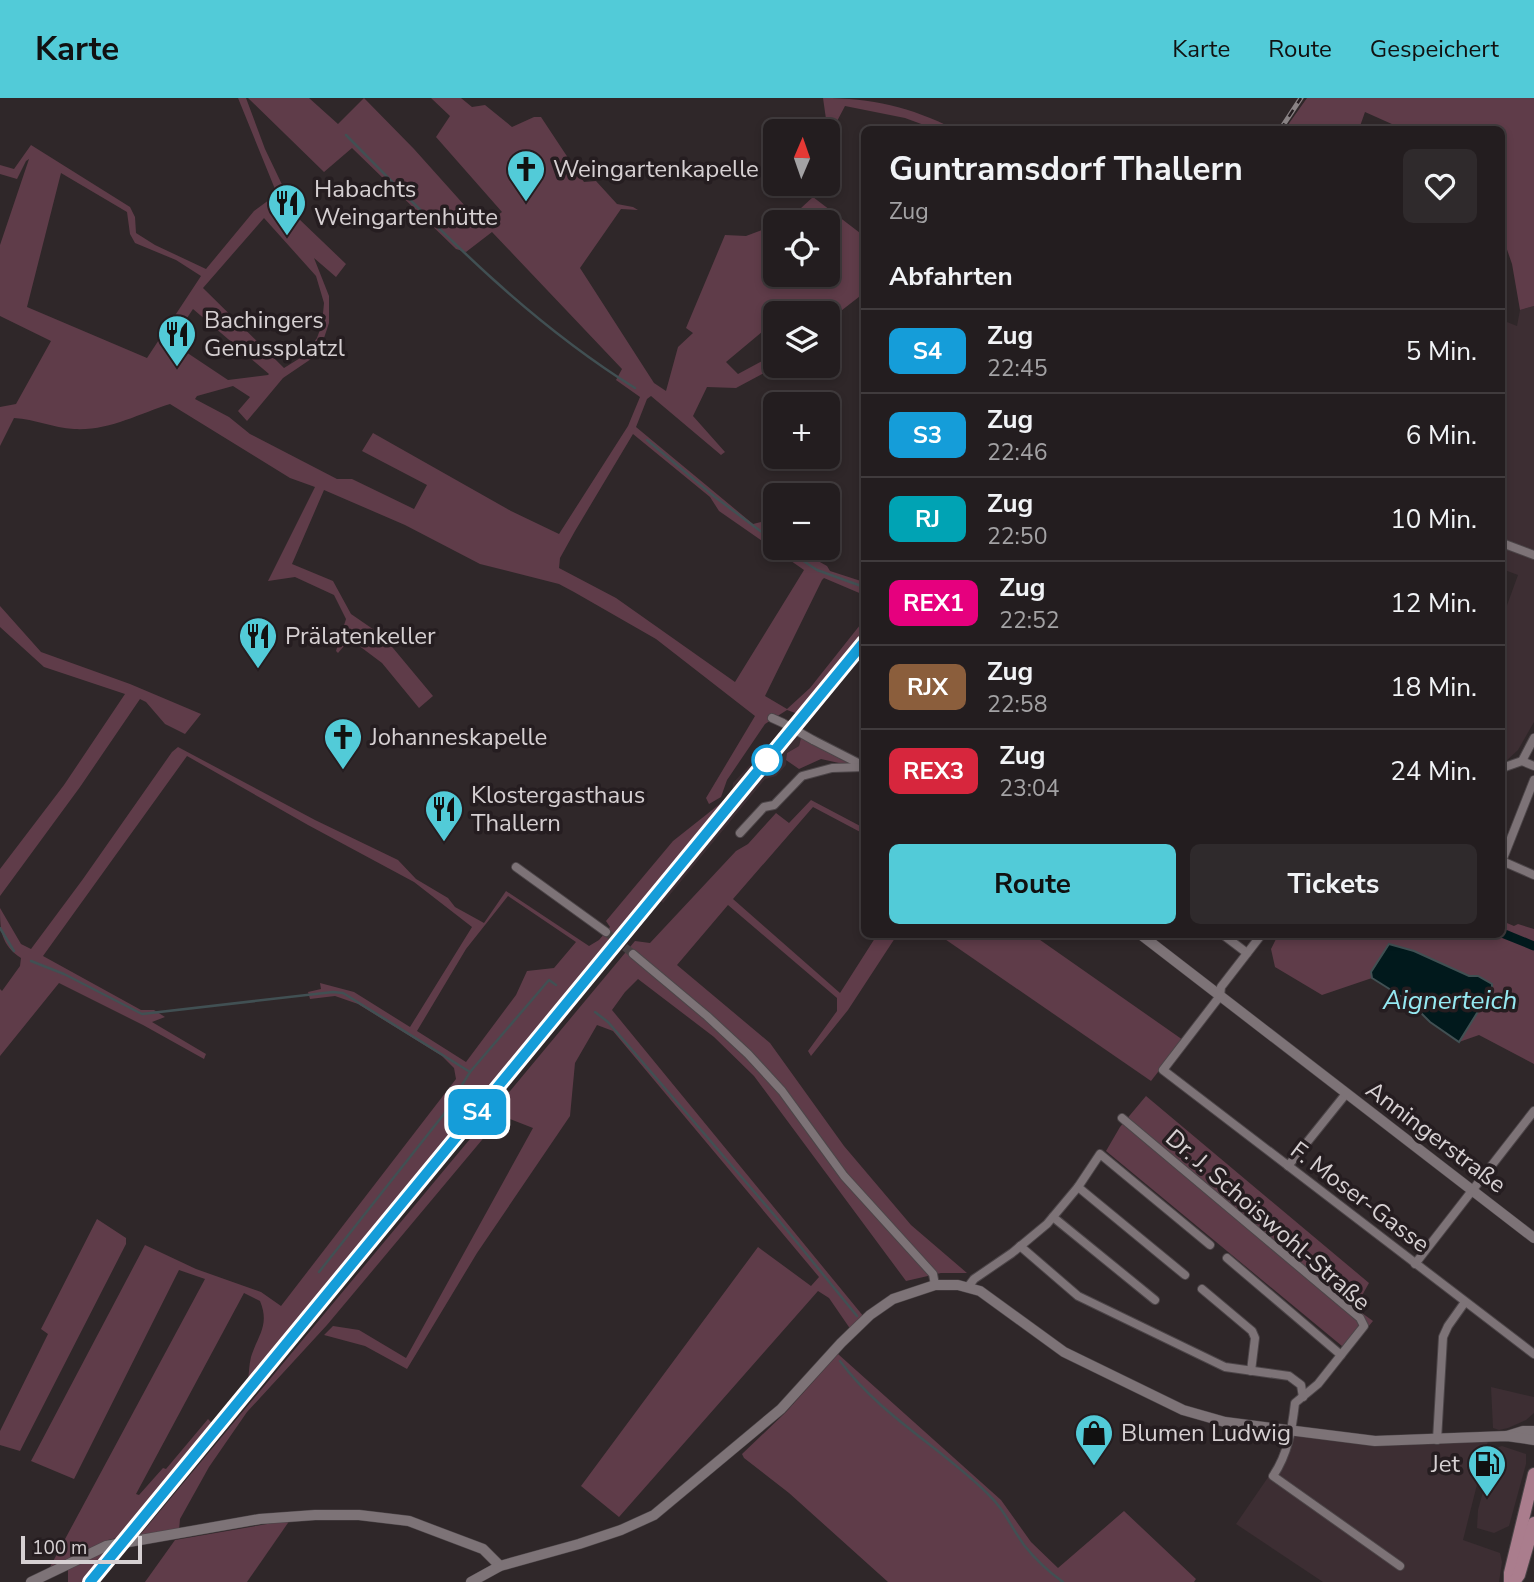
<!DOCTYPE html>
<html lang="de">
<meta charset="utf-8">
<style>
:root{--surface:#231d1f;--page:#2f2a2c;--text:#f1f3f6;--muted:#a3a2a4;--line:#403b3d;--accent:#52cbd8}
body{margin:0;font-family:"Nunito Sans",sans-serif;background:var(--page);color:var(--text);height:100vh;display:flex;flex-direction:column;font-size:26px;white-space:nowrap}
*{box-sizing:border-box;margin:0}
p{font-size:23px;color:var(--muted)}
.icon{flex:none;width:38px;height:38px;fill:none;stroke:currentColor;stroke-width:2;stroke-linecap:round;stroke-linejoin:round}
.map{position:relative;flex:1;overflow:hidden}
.drawer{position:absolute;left:861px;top:28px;width:644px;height:812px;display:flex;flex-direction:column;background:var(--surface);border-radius:10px;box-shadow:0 4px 10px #0003,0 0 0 2px var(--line)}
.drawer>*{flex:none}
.badge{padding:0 14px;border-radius:10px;font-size:24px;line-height:46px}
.needle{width:46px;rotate:2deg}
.buttons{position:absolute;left:763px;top:21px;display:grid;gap:14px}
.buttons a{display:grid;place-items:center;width:77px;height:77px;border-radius:10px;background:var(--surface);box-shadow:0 4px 10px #0003,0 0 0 2px var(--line);font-size:35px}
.scale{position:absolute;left:21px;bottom:18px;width:121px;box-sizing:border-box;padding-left:7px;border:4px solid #d6d0d2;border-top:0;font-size:19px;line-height:24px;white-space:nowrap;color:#d6d0d2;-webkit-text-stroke:5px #251d20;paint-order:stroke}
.map>.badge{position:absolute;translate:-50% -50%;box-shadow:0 0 0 4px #fff}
h2{padding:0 28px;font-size:26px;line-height:63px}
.round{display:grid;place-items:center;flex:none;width:74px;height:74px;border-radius:10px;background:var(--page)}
.headline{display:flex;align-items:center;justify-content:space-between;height:119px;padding:0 28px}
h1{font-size:33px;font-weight:700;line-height:52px}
.action{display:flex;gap:14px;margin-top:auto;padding:14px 28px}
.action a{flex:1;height:80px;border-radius:10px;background:var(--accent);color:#111;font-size:28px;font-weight:700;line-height:80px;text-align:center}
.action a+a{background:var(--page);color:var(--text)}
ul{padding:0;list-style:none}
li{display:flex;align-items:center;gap:21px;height:84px;padding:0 28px;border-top:2px solid var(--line)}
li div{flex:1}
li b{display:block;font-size:26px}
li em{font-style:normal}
li .badge{min-width:77px;font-weight:700;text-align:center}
header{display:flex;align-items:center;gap:42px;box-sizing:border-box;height:98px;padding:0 35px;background:var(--accent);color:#111}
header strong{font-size:33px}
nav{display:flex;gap:38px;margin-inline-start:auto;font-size:24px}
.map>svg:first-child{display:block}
.built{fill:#3d2e33}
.green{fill:#5f3c49;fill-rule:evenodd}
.water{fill:#01191c;stroke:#415053;stroke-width:2}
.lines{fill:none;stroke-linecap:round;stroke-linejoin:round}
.stream{stroke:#415053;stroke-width:2.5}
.canal{stroke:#01191c;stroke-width:9}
.minor-tunnel{stroke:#484042;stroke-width:8;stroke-dasharray:8 4;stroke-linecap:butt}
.minor-casing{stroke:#4c4548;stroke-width:10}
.tertiary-casing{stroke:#4c4548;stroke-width:11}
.primary-casing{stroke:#4c4548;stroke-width:14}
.minor{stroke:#7d7377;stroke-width:8}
.tertiary{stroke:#7d7377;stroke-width:10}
.primary{stroke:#aa7d8d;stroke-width:12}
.rail-casing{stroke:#898284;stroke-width:5}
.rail{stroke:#251d20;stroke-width:2.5;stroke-dasharray:8;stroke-linecap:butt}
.minor-bridge-casing{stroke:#4c4548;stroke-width:10;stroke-linecap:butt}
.minor-bridge{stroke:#7d7377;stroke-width:8}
.line-casing{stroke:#fff;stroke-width:16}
.line{stroke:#159dd9;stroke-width:10}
.stop-dot{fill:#fff;stroke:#159dd9;stroke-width:3.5}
.labels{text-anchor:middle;stroke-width:7;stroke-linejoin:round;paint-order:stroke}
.poi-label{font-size:24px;fill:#d6d0d2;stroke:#251d20;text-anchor:start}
.street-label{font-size:24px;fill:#d6d0d2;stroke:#251d20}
.water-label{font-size:26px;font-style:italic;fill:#95e9f2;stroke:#251d20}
</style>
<header>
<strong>Karte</strong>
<nav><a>Karte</a><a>Route</a><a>Gespeichert</a></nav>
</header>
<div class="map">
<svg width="1534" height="1484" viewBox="0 0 1534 1484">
<rect width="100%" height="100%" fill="#2f2729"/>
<g class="built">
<polygon points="1534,208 1534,624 1518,652 1503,666 1502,521 1518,477 1502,471 1502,222 1517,228 1520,212"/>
<polygon points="785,632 801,640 799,648 787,655 786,667 776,678 765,681 663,805 651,795 723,708 721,705 732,694 733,685 750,667 753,670"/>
<polygon points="1491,1289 1534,1299 1534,1315 1526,1322 1508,1330 1499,1332 1493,1330"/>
<polygon points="1298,1336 1373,1345 1426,1346 1488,1343 1463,1442 1500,1455 1502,1464 1499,1484 1323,1484 1236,1426 1275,1369 1284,1341"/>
<polygon points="1502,1348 1526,1356 1526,1366 1509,1428 1494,1435 1477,1430 1478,1412 1495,1350"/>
</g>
<g class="green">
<path d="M238 0H246L265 51 298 120 346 166 336 179 314 160 329 198V225L324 240 311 261 283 280 247 323 238 313 250 299 233 288 197 298 195 301 229 319 250 336 337 381H352L414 411 427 387 362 353 373 335 511 413 559 436 628 328 640 299 616 282 622 271 492 134 466 154 456 151 352 50 324 74 248 0H309L338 26 364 0 414 51 483 128 502 114 436 39 450 18 431 0H461L472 9 485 7 512 29 534 19H541L584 84 596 83 617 106 633 109 638 112 621 111 580 170 654 285 666 293 678 249 693 235 686 230 725 137 746 138 775 127V177H828V124H782L788 122 813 99 864 138V195L828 223V215H775V223L726 264 738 276 775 256 777 268 736 290 707 289 693 318 725 354 721 357 651 298 647 301 636 329 753 426 765 423 775 409V419L769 431 775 435V450H795L827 468 830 473 864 484V497L824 480 822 482 765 598 787 611 810 590 864 522V533L798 616 787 612 765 626 727 682 721 699 709 706 706 700 755 618 656 541 574 494 559 486 480 466 405 427 324 392 292 466 333 483 351 516 383 538 433 598 419 610 382 565 350 541 338 555 336 553 346 521 334 497 295 479 268 483 315 389 290 380 170 306C138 316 109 333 74 331 53 330 35 321 14 320L0 348V309L16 306 51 243 0 218V147L29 61 26 63 17 81 0 76V67L14 71 31 47 130 109 135 119 136 135 155 147 206 171 254 113 277 96ZM61 75 127 114 130 136 135 145 176 162 201 178 147 260 27 209ZM264 120 316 178 324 205 322 226 317 240 305 257 284 270 203 190ZM193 211 269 276 268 277 228 282 171 244ZM633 336 710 399 719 413 804 472 735 584 616 500 559 470 560 460 575 433Z"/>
<path d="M823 0C871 0 911 9 954 31H935L905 20 845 8 835 27 827 28Z"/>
<polygon points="1307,0 1534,0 1534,208 1520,212 1512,166 1502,137 1502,32 1403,31 1365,14 1359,31 1285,31"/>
<polygon points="0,508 41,554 130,586 201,616 185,636 165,626 146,604 140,601 80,689 0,798 0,771 64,687 125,596 44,569 0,529"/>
<polygon points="801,640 848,665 848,667 821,661 799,671 786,662 787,655 799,648"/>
<path d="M178 649 315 722 398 762 416 781 448 800 455 809 484 825 506 793 589 848 599 842 610 829 606 823 673 743 721 705 723 708 248 1283C249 1275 249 1267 251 1259 258 1237 270 1227 260 1203L244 1195 136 1396 139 1397 163 1370 166 1371 208 1321 214 1327 122 1439 108 1442 50 1469 205 1181 179 1172 74 1381 31 1363 145 1147 196 1171 261 1194 281 1208 456 981 454 970 442 958 358 906 335 898 310 901 308 894 321 891 320 885 354 894 410 929 472 829 414 784 308 727 187 658 43 858 141 912H154L165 919 152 924 206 956 204 961 143 927 59 885 0 958V891L2 893 20 868 21 860C1 847 0 832 0 810L21 846 31 851 83 781 172 654ZM508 798 576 844 554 870 527 873 516 897 466 964 417 933 466 851Z"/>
<polygon points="811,702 864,730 864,736 813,709 733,801 840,895 877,837 897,837 848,912 811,958 808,953 837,913 837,900 728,807 677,867 770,945 844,1048 911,1127 967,1175 941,1175 906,1183 754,978 714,939 638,881 625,894 612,912 864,1219 851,1232 829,1200 818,1193 619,1419 581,1388 758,1149 811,1188 819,1179 613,933 597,927 575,965 570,1018 477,1155 407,1271 365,1248 324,1237 333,1228 359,1232 406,1260 533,1030 502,1018 327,1227 247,1314 209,1369 180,1421 179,1432 140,1437 635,843 650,845 736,753 748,746 776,715 789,725"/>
<polygon points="1502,823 1514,828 1518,826 1534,831 1534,966 1479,937 1459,944 1492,891 1478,878 1469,878 1414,853 1371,874 1372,880 1322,897 1275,869 1271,851 1278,837 1502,836"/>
<polygon points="939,837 1033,837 1183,942 1151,983"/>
<polygon points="1146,998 1369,1185 1355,1210 1373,1223 1348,1253 1106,1053 1120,1029"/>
<polygon points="97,1121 126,1140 126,1146 20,1353 0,1347 0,1333 48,1236 41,1231"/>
<polygon points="838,1256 1001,1402 1031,1444 1058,1470 1124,1413 1196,1481 1194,1484 888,1484 789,1395 744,1360 742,1356 786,1314"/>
<polygon points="290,1422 247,1484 145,1484 175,1442"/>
<polygon points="111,1453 86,1484 68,1484 68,1471 104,1454"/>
</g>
<polygon class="water" points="1389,846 1414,853 1469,878 1478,878 1492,886 1492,891 1459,944 1430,924 1410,904 1372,880 1371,874"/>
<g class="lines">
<g class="stream">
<path d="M346 37C437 129 524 221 635 290"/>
<polyline points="647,342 715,399 775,444"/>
<polyline points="784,450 817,472 864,489"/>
<polyline points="0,830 14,853"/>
<polyline points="31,863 64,876 142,916 333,894 343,895 470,974"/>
<polyline points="595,914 608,924 782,1126 857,1218"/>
<polyline points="319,1174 444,1016 470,974 549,882 556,887"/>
<path d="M840 1263C880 1317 940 1349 987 1395 1006 1413 1010 1428 1024 1447 1035 1461 1049 1474 1063 1484"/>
</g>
<polyline class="canal" points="1502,835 1534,848"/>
<polyline class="minor-tunnel" points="606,834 633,856"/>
<defs>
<g id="minor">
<polyline points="1502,445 1534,457"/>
<polyline points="772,620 783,625"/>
<polyline points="813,642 862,667"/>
<polyline points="1522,663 1534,668"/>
<polyline points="1502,670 1522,663 1534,640"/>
<polyline points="740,735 764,709 774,707 802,678 832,670 864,669"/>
<polyline points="1502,763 1534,682"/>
<polyline points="1502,763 1534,777"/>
<polyline points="516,769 606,834"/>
<polyline points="1222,836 1247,855"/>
<polyline points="1262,836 1221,889 1220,898 1163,972 1534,1256"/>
<polyline points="633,856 707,918 748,956 782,993 844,1078 933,1176 935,1187"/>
<path d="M1122 1020 1360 1220 1364 1228 1318 1286 1295 1305C1292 1331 1288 1356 1273 1378L1400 1468"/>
<polyline points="1288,1068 1345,997"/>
<polyline points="1078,1089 1185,1177"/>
<polyline points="1053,1119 1155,1202"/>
<polyline points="1020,1148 1078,1198 1225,1269 1289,1278 1301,1287 1303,1299"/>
<polyline points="1227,1160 1341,1257"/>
<polyline points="1415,1166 1534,1013"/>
<polyline points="968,1189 974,1181 1012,1155 1047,1126 1078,1089 1100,1056 1210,1147"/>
<polyline points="1202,1191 1252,1233 1255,1240 1251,1273"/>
<polyline points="1437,1342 1443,1239 1448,1228 1465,1204"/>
</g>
<g id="tertiary">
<polyline points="1140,836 1534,1140"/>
<polyline points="1507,1338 1523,1333 1534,1333"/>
<polyline points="31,1484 106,1448 260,1421 315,1417 359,1417 409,1423 483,1451 500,1468"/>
<polyline points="471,1484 500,1468 579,1446 621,1432 654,1417 781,1311 841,1245 870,1217 893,1201 935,1187 958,1187 980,1193 1064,1254 1183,1312 1225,1324 1375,1343 1507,1338 1534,1342"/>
</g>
<g id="primary">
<polyline points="1510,1484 1510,1475 1534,1376"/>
<polyline points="1514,1484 1519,1477 1534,1425"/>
</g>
</defs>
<use href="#minor" class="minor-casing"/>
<use href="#tertiary" class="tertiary-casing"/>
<use href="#primary" class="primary-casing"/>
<use href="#minor" class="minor"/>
<use href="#tertiary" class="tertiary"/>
<use href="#primary" class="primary"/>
<defs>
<g id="rail">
<polyline points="1280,32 1301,0"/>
<polyline points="90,1484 864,544"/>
</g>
</defs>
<use href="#rail" class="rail-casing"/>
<use href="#rail" class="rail"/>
<defs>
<polyline id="minor-bridge" points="783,625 813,642"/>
</defs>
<use href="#minor-bridge" class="minor-bridge-casing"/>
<use href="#minor-bridge" class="minor-bridge"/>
</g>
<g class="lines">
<defs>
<polyline id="line" points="90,1484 864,544"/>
</defs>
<use href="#line" class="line-casing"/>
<use href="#line" class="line"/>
</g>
<defs>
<symbol id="church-pin" viewBox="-11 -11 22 30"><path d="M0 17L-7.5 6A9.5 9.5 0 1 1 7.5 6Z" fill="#52cbd8" stroke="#251d20"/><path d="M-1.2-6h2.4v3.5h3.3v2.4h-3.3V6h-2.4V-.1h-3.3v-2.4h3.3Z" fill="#111"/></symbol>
<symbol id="restaurant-pin" viewBox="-11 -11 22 30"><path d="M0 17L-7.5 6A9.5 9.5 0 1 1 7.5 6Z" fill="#52cbd8" stroke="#251d20"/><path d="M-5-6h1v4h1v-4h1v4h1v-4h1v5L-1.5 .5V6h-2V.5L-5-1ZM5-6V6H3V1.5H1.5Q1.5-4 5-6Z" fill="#111"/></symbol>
<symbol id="shop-pin" viewBox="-11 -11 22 30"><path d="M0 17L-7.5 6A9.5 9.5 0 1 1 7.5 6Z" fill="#52cbd8" stroke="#251d20"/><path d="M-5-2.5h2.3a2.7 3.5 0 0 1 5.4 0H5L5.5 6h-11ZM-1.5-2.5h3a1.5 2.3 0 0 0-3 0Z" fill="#111"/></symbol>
<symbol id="fuel-pin" viewBox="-11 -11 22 30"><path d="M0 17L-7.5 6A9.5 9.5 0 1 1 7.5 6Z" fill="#52cbd8" stroke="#251d20"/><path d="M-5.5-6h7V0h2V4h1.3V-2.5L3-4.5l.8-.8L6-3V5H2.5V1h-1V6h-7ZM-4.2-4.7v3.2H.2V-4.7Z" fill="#111"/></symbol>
</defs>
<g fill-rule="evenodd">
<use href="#church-pin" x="504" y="49" width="44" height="60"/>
<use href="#restaurant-pin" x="265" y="83" width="44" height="60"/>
<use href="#restaurant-pin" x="155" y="214" width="44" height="60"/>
<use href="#restaurant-pin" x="236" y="516" width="44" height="60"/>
<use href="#church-pin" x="321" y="617" width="44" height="60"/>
<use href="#restaurant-pin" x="422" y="689" width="44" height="60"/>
<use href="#shop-pin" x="1072" y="1313" width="44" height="60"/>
<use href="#fuel-pin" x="1465" y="1344" width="44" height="60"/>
</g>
<circle class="stop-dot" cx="767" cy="662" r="14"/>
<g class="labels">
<g class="poi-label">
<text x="553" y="79">Weingartenkapelle</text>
<text x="314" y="99">Habachts<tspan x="314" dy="28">Weingartenhütte</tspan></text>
<text x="204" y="230">Bachingers<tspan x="204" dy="28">Genussplatzl</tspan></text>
<text x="285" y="546">Prälatenkeller</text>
<text x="370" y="647">Johanneskapelle</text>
<text x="471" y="705">Klostergasthaus<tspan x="471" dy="28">Thallern</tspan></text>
<text x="1121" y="1343">Blumen Ludwig</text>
<text x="1460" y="1374" text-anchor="end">Jet</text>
</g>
<g class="street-label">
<text transform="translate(1436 1039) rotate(37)" y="8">Anningerstraße</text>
<text transform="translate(1360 1099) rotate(37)" y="8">F. Moser-Gasse</text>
<text transform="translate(1268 1122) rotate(41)" y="8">Dr. J. Schoiswohl-Straße</text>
</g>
<g class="water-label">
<text x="1450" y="911">Aignerteich</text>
</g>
</g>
</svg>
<div class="buttons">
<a><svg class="needle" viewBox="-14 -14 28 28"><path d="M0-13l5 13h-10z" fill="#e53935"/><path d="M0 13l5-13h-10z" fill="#a3a2a4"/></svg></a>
<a><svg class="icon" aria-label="locate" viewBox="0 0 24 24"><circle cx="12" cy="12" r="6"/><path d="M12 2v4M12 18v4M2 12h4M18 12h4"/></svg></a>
<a><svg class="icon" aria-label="layers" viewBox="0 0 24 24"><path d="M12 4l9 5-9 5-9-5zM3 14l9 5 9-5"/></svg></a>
<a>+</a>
<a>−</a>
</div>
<div class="scale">100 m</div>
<b class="badge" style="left:477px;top:1014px;background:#159dd9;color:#fff">S4</b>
<section class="drawer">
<div class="headline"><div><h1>Guntramsdorf Thallern</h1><p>Zug</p></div><a class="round"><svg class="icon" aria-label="heart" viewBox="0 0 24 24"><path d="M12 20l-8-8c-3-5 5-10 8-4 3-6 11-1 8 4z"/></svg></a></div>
<h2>Abfahrten</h2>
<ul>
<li><span class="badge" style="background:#159dd9;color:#fff">S4</span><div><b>Zug</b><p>22:45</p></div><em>5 Min.</em></li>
<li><span class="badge" style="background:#159dd9;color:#fff">S3</span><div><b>Zug</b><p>22:46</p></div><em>6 Min.</em></li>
<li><span class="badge" style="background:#00a3b4;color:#fff">RJ</span><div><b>Zug</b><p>22:50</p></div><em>10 Min.</em></li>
<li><span class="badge" style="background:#e6007e;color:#fff">REX1</span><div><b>Zug</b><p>22:52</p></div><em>12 Min.</em></li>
<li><span class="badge" style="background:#8b5e3c;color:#fff">RJX</span><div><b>Zug</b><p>22:58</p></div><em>18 Min.</em></li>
<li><span class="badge" style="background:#d7263d;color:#fff">REX3</span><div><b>Zug</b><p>23:04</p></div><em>24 Min.</em></li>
</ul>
<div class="action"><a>Route</a><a>Tickets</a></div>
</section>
</div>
